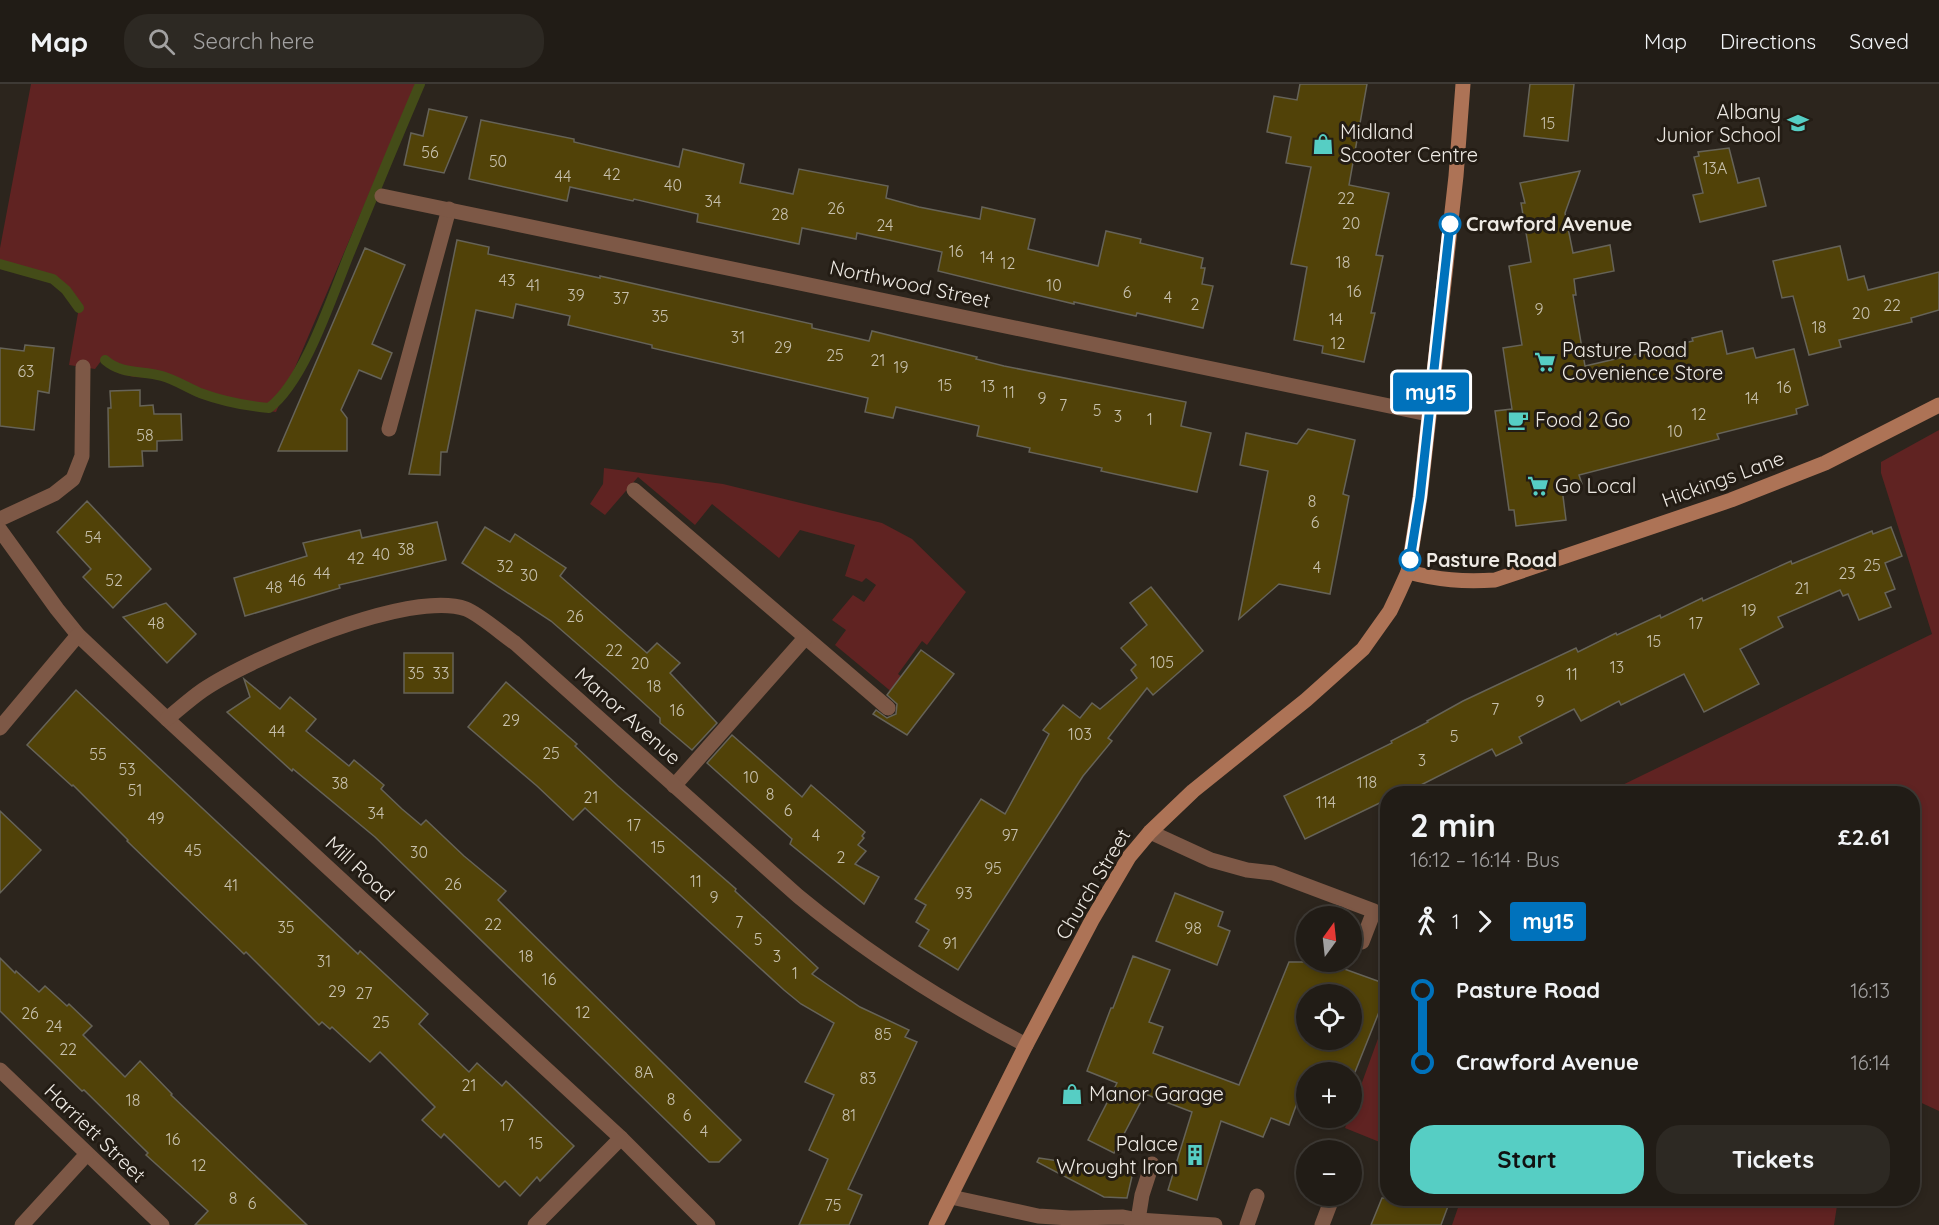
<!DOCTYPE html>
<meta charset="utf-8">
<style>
:root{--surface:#211c16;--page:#2d2923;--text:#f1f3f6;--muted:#a2a1a1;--line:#3e3a35;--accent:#56cec4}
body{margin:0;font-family:Quicksand,sans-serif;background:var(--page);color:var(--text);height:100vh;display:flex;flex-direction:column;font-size:22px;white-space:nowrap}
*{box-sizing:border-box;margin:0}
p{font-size:20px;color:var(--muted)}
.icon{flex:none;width:33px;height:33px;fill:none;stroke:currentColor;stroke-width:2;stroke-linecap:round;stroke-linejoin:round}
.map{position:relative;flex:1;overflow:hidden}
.sheet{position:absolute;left:1380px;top:702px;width:540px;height:420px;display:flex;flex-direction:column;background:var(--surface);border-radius:24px;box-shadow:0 3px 9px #0003,0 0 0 2px var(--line)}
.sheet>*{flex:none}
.badge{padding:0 12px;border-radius:4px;font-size:21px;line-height:39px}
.needle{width:39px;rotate:15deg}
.buttons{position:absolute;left:1296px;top:822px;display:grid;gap:12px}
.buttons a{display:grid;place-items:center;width:66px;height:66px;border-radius:50%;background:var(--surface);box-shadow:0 3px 9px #0003,0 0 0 2px var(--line);font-size:30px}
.map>.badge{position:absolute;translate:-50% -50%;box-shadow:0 0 0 3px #fff}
.legs{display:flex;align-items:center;gap:9px;height:66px;padding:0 30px;font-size:20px}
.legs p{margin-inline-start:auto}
.headline{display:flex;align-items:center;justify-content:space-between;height:102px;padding:0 30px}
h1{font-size:33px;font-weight:800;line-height:45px}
.button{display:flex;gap:12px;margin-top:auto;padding:12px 30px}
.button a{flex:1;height:69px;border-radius:24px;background:var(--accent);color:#111;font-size:24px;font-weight:800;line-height:69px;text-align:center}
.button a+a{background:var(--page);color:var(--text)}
ul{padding:0 30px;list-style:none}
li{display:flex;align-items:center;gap:21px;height:72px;font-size:22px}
li i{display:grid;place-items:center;width:9px;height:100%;margin:0 8px;background:currentColor}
li i::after{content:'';width:15px;height:15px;margin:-8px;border:4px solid;border-radius:50%;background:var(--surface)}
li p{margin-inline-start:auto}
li:first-child i{background:linear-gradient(#0000 50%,currentColor 0)}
li:last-child i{background:linear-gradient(currentColor 50%,#0000 0)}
header{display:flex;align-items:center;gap:36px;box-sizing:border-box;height:84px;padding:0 30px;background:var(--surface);border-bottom:2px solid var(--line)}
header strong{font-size:28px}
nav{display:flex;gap:33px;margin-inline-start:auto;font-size:21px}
.search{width:420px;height:54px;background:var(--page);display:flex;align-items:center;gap:15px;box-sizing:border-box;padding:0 21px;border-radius:24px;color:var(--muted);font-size:22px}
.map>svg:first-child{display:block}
.green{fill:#602322}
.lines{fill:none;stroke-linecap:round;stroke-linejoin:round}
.stream{stroke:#444c18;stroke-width:10}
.building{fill:#514208;stroke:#666358;stroke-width:1.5;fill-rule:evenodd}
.service{stroke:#7d5846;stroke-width:15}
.minor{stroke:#7d5846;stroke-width:15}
.secondary{stroke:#ad7356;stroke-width:15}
.line-1-casing{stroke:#fff;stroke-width:14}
.line-1{stroke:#0072bc;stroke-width:9}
.stop-1-dot{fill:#fff;stroke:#0072bc;stroke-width:3}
.labels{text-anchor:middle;stroke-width:6;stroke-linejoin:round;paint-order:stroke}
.number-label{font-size:16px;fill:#c7c0ad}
.poi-label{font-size:20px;fill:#eeeae4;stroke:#231c14;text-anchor:start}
.stop-label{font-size:20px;font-weight:bold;fill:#eeeae4;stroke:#231c14;text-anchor:start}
.street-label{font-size:20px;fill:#eeeae4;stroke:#231c14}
</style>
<header>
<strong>Map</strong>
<div class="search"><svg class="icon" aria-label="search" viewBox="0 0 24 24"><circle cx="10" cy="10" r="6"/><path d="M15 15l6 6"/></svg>Search here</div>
<nav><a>Map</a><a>Directions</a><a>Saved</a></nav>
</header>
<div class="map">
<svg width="1939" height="1141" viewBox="0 0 1939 1141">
<rect width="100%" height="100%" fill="#2c251d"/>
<g class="green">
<path d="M31 0H416L276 328 247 324 200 311 161 294 134 293 118 289 101 277 95 285 69 281 78 229C71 219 64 207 54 199 41 189 17 188 0 184V164Z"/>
<polygon points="1939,346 1939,1027 1913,1015 1912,710 1606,709 1932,550 1881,389 1881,378"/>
<polygon points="604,384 723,400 882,439 912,455 966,508 927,561 922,557 898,590 908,598 899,614 835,561 846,546 832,536 853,511 864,518 876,501 866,494 862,498 845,492 855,461 800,446 779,474 712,420 695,441 638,393 605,431 590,420 603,400"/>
<polygon points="1387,930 1387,1061 1345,1044 1349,1034 1352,1034 1352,1026"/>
<polygon points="1461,1115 1461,1114 1838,1115 1834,1141 1452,1141"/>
</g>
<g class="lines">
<g class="stream">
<polyline points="0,180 53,195 66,206 79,224"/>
<path d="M105 276C122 291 142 286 162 292 176 296 188 304 200 309 222 317 246 322 269 324 305 297 332 212 350 168 373 112 396 56 420 0"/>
</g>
</g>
<g class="building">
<polygon points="1300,0 1367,0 1349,101 1389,109 1376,171 1383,172 1371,229 1375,229 1364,278 1322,269 1323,262 1294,256 1307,183 1291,180 1311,83 1286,79 1291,53 1267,48 1274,12 1297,16"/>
<polygon points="1530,0 1574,0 1568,57 1524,52"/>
<polygon points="429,25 467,33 444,89 404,81 411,49 423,52"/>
<polygon points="481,36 574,55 574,58 679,83 683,65 744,80 740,99 793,110 799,85 888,102 886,114 919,123 980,135 982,123 1035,135 1028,165 1098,182 1106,147 1141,155 1140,159 1203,174 1201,184 1205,184 1202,200 1213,202 1203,244 1137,229 1136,232 1074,218 1074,220 938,187 942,168 857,149 856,155 802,144 799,160 697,138 698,130 634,115 633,117 570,103 567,117 469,95"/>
<polygon points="1729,64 1738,99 1759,94 1766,122 1700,138 1693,111 1703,109 1694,73 1699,72 1698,68"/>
<polygon points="1580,87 1565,129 1573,169 1610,161 1614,187 1574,195 1576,211 1573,211 1585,282 1693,257 1692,254 1722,247 1727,270 1753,264 1756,274 1794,265 1808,321 1796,325 1797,330 1717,350 1719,355 1579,391 1582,400 1562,404 1566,436 1516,442 1514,426 1509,426 1495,327 1512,325 1503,264 1522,261 1509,182 1531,178 1521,119 1525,119 1520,99"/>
<polygon points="457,156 489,163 488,170 600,194 600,192 719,219 812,240 812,244 869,257 872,247 977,273 976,275 1004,282 1186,318 1181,342 1211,349 1197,408 1101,387 1102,384 1029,368 1030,364 977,352 979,342 896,323 893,334 865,328 868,314 652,264 652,261 568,241 570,232 516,220 513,234 476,226 447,368 441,368 440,391 409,390"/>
<polygon points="1840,162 1848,196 1864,192 1868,206 1939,188 1939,226 1911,234 1912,238 1839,256 1841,263 1809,271 1793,212 1782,214 1773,177"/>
<polygon points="365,164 405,181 372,260 392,269 381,295 359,286 341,326 347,334 347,367 278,367"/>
<polygon points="25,261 54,264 49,309 38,307 34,346 0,342 0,264 24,267"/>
<polygon points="140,306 140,322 153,321 154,330 181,330 182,356 157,357 157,367 142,367 143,382 109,383 108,324 111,324 110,307"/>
<polygon points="1308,345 1355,356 1343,410 1349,412 1330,510 1279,500 1239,535 1268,387 1240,381 1246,349 1297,360"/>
<polygon points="87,417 151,485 113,524 83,493 91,485 57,448"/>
<polygon points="437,438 446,476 339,501 340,504 245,532 234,494 307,472 303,459 360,446 362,454"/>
<polygon points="485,443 510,458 515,450 566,484 560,492 647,569 657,559 680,579 670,589 717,639 692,666 660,639 660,634 613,591 551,537 462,479"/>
<polygon points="1891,443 1902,472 1885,479 1895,505 1885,509 1891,523 1859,536 1848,510 1843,512 1840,506 1778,533 1783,543 1740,565 1759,600 1704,628 1684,590 1621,621 1619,617 1581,637 1574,625 1519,653 1522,659 1496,672 1492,665 1415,704 1414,703 1399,710 1388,710 1388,715 1305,755 1284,712 1392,659 1391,657 1428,638 1427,637 1463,617 1576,564 1578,568 1616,549 1617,551 1660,531 1661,534 1702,514 1703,517 1791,477 1792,480 1872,447 1873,450"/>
<polygon points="1151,503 1203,567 1153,611 1147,604 1108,654 1112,657 1083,692 958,886 919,862 929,846 916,838 926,821 915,815 981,715 1005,730 1049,650 1043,646 1063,621 1080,634 1092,619 1100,625 1137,594 1131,586 1136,581 1121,564 1147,541 1130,519"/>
<polygon points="166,519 196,550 167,579 123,533"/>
<polygon points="921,566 954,590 907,651 873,630 876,626 887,634 896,630 897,620 887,611"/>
<rect x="404" y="569" width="49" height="40"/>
<polygon points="244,595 280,625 290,613 316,635 306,647 349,682 354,676 384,701 381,705 402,725 421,741 426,736 464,772 506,807 498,816 741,1056 719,1078 709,1078 375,753 293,685 292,687 227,628 250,613"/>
<polygon points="506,598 577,660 575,662 618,702 736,805 735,807 818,884 812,890 860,923 909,946 905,953 917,958 848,1105 862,1111 849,1141 799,1141 828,1075 809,1066 834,1011 805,998 834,939 801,920 784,906 585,724 573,736 537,702 468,643"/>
<polygon points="76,606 358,870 360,867 428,930 419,940 469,988 477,979 502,1002 506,997 574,1062 540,1097 537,1093 520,1112 505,1097 499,1103 444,1050 441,1054 422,1036 435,1023 380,968 370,978 332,943 330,945 322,938 319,941 246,868 244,870 127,757 128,756 73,701 72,702 27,661"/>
<polygon points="732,651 802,713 811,701 865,748 862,752 864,754 858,761 866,767 855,780 879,793 864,820 790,760 792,755 707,679"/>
<polygon points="0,727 41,766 0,809"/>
<polygon points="1175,809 1223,828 1218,842 1230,847 1217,881 1156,857"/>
<path d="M1133 872 1170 886 1149 938 1163 943 1153 969 1239 1001 1289 878H1325L1386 900 1382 911 1385 913 1355 988H1306V1022L1297 1019 1289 1041 1271 1034 1263 1053 1221 1037 1197 1116 1168 1106 1192 1028 1145 1010 1114 1069 1088 1056 1117 999 1087 987 1111 924H1113ZM1306 910H1352V956H1306Z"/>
<polygon points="0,874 15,889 16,887 39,908 45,902 67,922 69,920 92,942 83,951 125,993 140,977 172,1010 171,1011 307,1141 195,1141 208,1127 146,1071 148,1069 84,1006 82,1007 0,927"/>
<polygon points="1039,1074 1133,1088 1127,1114 1104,1113 1037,1078"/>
<polygon points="1382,1114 1451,1114 1441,1141 1371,1141"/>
</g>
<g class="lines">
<g class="service">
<polyline points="389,345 449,125"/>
<polyline points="634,406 888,624"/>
<polyline points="674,702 805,554"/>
<polyline points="1150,748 1211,776 1247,786 1273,789 1374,827 1362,858"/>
<polyline points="951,1113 1038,1132 1070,1134 1123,1133 1138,1136 1215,1141"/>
<polyline points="1138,1136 1142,1111 1152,1080"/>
<polyline points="1247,1141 1257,1112"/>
<polyline points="1322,1141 1333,1112"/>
</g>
<g class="minor">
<polyline points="382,112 1428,330"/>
<polyline points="0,435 54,410 73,395 82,372 83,283"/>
<polyline points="0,446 57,525 78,551 167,635 621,1054 708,1141"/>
<path d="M167 635C178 626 190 615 203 606 250 574 411 505 466 525 479 530 502 550 515 559L798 812C868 870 945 919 1026 961"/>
<polyline points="0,644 78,551"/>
<polyline points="0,986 162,1141"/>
<polyline points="22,1141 86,1071"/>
<polyline points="535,1141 621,1054"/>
</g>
<g class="secondary">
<path d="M1408 488C1439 496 1463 498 1495 496L1731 416 1825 379 1939 321"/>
<polyline points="936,1141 1026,961 1092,836 1129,773 1150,748 1193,707 1306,616 1363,565 1390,527 1399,508 1408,488 1420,413 1456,92 1463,0"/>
</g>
</g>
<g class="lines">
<defs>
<polyline id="line-1" points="1410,476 1420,413 1450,140"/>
</defs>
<use href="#line-1" class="line-1-casing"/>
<use href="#line-1" class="line-1"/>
</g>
<defs>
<symbol id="school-bare" viewBox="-9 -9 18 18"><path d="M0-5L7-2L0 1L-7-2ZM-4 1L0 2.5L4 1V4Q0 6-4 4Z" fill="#56cec4" stroke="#231c14" stroke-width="2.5" paint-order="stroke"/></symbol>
<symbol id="shop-bare" viewBox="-9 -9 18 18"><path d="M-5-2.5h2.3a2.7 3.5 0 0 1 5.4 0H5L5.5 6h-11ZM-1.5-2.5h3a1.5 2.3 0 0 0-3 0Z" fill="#56cec4" stroke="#231c14" stroke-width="2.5" paint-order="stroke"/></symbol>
<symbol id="supermarket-bare" viewBox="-9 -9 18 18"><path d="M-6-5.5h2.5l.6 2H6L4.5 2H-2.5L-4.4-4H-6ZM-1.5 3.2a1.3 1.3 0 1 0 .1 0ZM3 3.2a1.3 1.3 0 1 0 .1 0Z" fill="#56cec4" stroke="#231c14" stroke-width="2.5" paint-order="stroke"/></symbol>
<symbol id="cafe-bare" viewBox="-9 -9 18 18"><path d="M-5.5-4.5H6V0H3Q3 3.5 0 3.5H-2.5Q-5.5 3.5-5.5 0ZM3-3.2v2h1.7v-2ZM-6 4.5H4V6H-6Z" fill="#56cec4" stroke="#231c14" stroke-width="2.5" paint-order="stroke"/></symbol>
<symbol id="building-bare" viewBox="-9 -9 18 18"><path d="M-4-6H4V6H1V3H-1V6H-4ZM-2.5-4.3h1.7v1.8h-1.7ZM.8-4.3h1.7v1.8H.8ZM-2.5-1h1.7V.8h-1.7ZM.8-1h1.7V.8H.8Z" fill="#56cec4" stroke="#231c14" stroke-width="2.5" paint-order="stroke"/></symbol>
</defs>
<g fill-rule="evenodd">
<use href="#school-bare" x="1783" y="24" width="30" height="30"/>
<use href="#shop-bare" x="1308" y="45" width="30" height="30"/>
<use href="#supermarket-bare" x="1530" y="263" width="30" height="30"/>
<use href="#cafe-bare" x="1503" y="321" width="30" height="30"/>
<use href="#supermarket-bare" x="1523" y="387" width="30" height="30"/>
<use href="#shop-bare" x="1057" y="995" width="30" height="30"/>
<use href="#building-bare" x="1180" y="1056" width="30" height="30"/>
</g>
<g class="stop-1-dot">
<circle cx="1450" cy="140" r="10"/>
<circle cx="1410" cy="476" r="10"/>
</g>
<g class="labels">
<g class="number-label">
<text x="1548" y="45">15</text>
<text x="430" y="74">56</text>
<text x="498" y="83">50</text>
<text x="1715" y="90">13A</text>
<text x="612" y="96">42</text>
<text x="563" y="98">44</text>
<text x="673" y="107">40</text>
<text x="1346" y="120">22</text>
<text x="713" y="123">34</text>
<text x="836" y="130">26</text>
<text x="780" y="136">28</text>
<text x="1351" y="145">20</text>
<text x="885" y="147">24</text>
<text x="956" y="173">16</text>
<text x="987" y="179">14</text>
<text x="1343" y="184">18</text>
<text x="1008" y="185">12</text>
<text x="507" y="202">43</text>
<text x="533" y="207">41</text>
<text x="1054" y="207">10</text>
<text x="1354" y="213">16</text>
<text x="1127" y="214">6</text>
<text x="576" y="217">39</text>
<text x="1168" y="219">4</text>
<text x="621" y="220">37</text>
<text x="1195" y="226">2</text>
<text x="1892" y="227">22</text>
<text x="1539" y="231">9</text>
<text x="1861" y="235">20</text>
<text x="660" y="238">35</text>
<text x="1336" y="241">14</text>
<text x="1819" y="249">18</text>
<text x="738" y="259">31</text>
<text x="1338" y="265">12</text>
<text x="783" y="269">29</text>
<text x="835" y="277">25</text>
<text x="878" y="282">21</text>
<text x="901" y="289">19</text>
<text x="26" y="293">63</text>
<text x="945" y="307">15</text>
<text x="988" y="308">13</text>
<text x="1784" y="309">16</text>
<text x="1009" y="314">11</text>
<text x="1042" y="320">9</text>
<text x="1752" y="320">14</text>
<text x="1063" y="327">7</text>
<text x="1097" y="332">5</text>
<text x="1699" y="336">12</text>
<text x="1118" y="338">3</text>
<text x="1150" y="341">1</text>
<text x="1675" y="353">10</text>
<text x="145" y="357">58</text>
<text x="1312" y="423">8</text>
<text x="1315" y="444">6</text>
<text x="93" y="459">54</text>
<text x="406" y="471">38</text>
<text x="381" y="476">40</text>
<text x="356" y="480">42</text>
<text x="1872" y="487">25</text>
<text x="505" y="488">32</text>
<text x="1317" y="489">4</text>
<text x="322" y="495">44</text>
<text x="1847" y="495">23</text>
<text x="529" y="497">30</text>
<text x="114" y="502">52</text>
<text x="297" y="502">46</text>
<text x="274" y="509">48</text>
<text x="1802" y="510">21</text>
<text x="1749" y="532">19</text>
<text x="575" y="538">26</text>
<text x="156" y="545">48</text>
<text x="1696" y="545">17</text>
<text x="1654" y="563">15</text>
<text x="614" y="572">22</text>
<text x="1162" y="584">105</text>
<text x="640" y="585">20</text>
<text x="1617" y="589">13</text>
<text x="416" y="595">35</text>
<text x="441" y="595">33</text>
<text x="1572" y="596">11</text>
<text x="654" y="608">18</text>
<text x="1540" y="623">9</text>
<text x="1495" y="631">7</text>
<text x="677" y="632">16</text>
<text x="511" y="642">29</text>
<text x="277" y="653">44</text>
<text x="1080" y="656">103</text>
<text x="1454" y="658">5</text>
<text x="551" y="675">25</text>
<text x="98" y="676">55</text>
<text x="1422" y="682">3</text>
<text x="127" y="691">53</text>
<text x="751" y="699">10</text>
<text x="1367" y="704">118</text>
<text x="340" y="705">38</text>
<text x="135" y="712">51</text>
<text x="770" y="716">8</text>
<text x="591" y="719">21</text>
<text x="1326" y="724">114</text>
<text x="788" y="732">6</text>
<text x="376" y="735">34</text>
<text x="156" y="740">49</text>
<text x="634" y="747">17</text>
<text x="816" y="757">4</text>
<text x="1010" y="757">97</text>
<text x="658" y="769">15</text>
<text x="193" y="772">45</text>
<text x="419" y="774">30</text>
<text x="841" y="779">2</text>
<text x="993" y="790">95</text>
<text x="696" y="803">11</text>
<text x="453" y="806">26</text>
<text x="231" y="807">41</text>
<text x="964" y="815">93</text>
<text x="714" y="819">9</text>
<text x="739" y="844">7</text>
<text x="493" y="846">22</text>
<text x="286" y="849">35</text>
<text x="1193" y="850">98</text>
<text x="758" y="861">5</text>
<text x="950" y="865">91</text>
<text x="526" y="878">18</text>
<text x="777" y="878">3</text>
<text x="324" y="883">31</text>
<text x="795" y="895">1</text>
<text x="549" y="901">16</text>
<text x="337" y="913">29</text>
<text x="364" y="915">27</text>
<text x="583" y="934">12</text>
<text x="30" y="935">26</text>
<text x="381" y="944">25</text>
<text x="54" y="948">24</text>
<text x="883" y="956">85</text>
<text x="68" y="971">22</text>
<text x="644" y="994">8A</text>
<text x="868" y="1000">83</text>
<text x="469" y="1007">21</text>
<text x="671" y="1021">8</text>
<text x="133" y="1022">18</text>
<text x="687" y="1037">6</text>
<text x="849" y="1037">81</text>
<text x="507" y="1047">17</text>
<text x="704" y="1053">4</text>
<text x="173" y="1061">16</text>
<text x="536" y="1065">15</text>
<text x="199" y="1087">12</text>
<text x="233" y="1120">8</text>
<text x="252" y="1125">6</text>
<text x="833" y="1127">75</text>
</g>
<g class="poi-label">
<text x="1781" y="35" text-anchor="end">Albany<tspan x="1781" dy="23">Junior School</tspan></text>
<text x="1340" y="55">Midland<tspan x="1340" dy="23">Scooter Centre</tspan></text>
<text x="1562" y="273">Pasture Road<tspan x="1562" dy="23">Covenience Store</tspan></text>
<text x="1535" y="343">Food 2 Go</text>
<text x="1555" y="409">Go Local</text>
<text x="1089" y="1017">Manor Garage</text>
<text x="1178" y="1067" text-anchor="end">Palace<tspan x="1178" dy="23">Wrought Iron</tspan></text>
</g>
<g class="stop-label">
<text x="1466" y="147">Crawford Avenue</text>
<text x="1426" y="483">Pasture Road</text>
</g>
<g class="street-label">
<text transform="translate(910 200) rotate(12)" y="7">Northwood Street</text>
<text transform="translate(1723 395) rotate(-20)" y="7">Hickings Lane</text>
<text transform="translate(628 632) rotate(42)" y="7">Manor Avenue</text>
<text transform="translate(360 785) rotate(43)" y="7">Mill Road</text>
<text transform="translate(1093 800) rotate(-59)" y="7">Church Street</text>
<text transform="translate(95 1049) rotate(44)" y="7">Harriett Street</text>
</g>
</g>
</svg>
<div class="buttons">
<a><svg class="needle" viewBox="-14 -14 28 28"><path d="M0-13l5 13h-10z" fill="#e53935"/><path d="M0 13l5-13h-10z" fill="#a2a1a1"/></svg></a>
<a><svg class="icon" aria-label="locate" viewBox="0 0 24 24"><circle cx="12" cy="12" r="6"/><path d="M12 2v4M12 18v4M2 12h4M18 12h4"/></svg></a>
<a>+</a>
<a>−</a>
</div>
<b class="badge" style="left:1431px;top:308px;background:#0072bc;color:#fff">my15</b>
<section class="sheet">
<div class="headline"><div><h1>2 min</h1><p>16:12 – 16:14 · Bus</p></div><b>£2.61</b></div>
<div class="legs"><svg class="icon" aria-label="walk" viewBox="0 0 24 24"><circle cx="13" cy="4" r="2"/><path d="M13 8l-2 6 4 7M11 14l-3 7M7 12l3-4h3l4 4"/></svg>1<svg class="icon" aria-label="forward" viewBox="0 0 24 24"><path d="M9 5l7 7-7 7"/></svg><b class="badge" style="background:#0072bc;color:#fff">my15</b></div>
<ul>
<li><i style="color:#0072bc"></i><b>Pasture Road</b><p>16:13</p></li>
<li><i style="color:#0072bc"></i><b>Crawford Avenue</b><p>16:14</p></li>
</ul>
<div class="button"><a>Start</a><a>Tickets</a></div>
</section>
</div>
